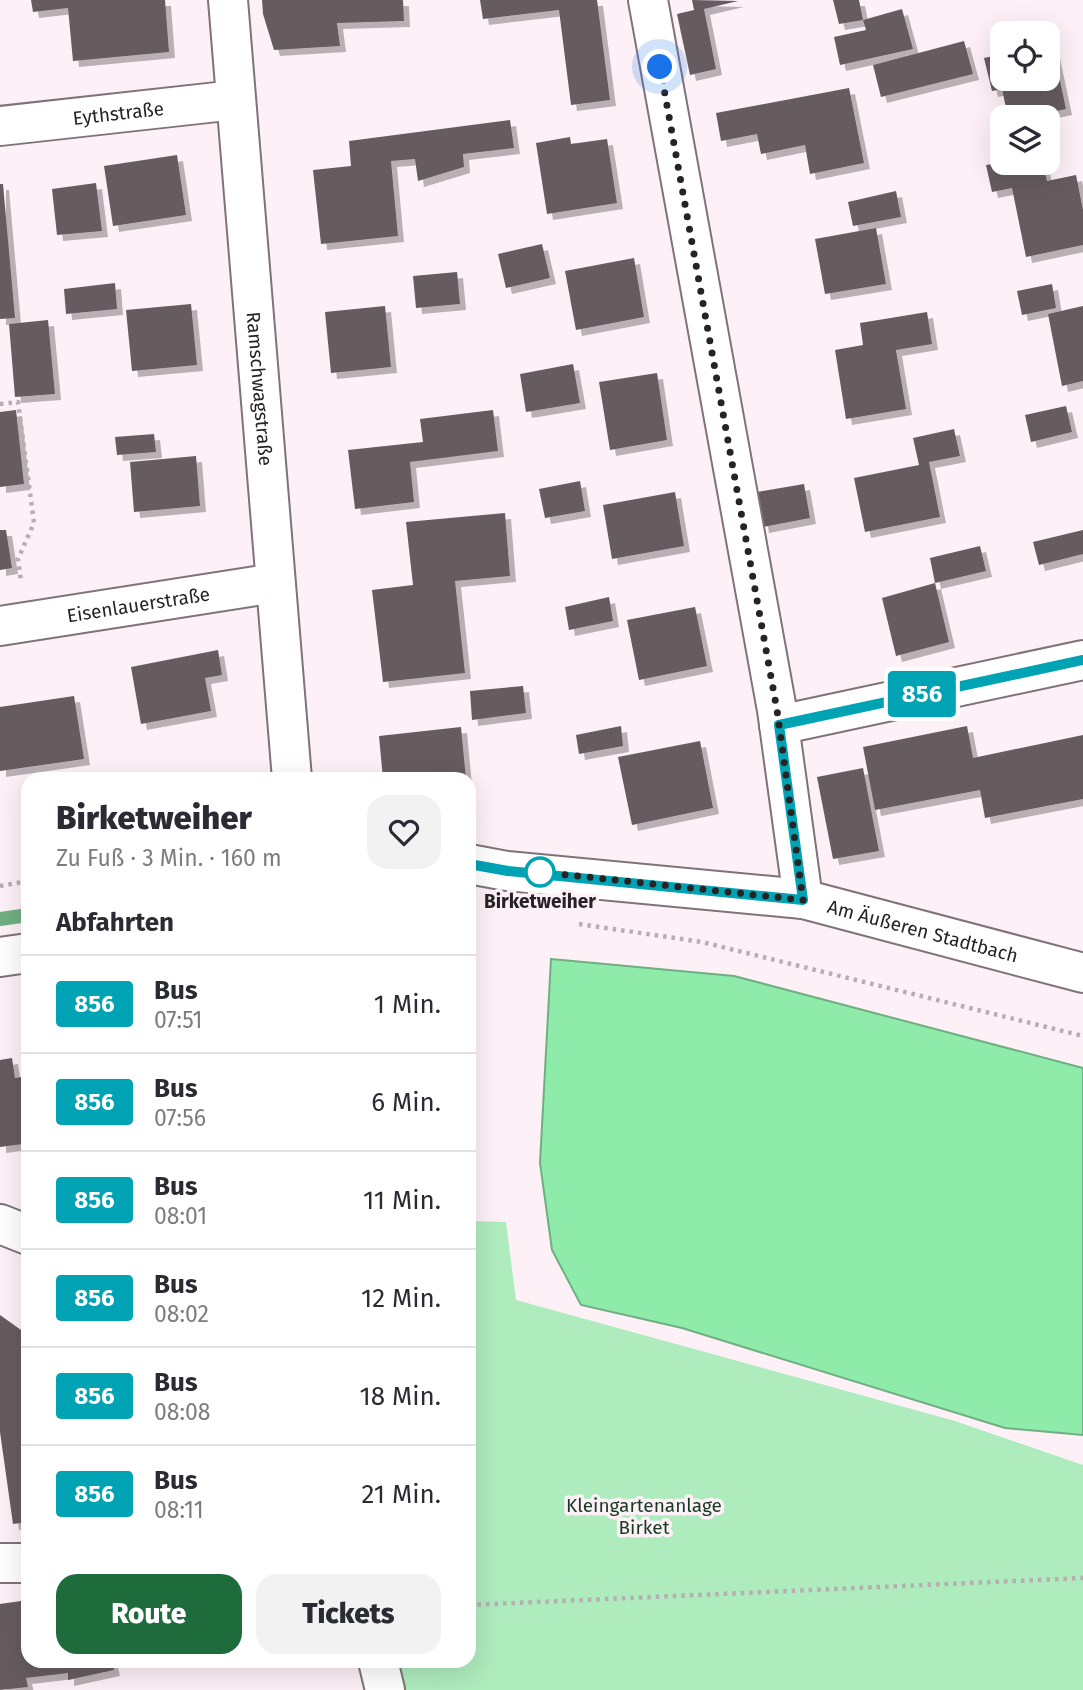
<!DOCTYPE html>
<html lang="de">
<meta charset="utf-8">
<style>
:root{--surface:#fff;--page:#f2f2f3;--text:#2b2b33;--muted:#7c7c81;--line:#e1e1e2;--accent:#1e6c3c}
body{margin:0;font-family:"Fira Sans",sans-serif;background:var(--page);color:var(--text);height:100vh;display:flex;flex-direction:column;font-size:26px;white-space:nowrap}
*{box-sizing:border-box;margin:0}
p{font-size:23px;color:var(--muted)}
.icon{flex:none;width:38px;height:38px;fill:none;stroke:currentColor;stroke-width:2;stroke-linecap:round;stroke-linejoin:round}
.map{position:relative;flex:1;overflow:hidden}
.drawer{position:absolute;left:21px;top:772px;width:455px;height:896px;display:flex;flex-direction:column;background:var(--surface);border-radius:21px;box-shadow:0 7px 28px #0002}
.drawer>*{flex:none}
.badge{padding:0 14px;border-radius:5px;font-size:24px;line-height:46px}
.buttons{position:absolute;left:990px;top:21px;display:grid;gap:14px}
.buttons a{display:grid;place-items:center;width:70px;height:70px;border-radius:14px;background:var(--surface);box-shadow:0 7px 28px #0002;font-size:35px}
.you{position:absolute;width:35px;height:35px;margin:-18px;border:5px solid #fff;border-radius:50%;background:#1a73e8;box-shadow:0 0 0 10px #1a73e833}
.map>.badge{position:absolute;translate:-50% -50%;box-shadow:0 0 0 4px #fff}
h2{padding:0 35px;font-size:26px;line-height:63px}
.round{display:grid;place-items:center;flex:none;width:74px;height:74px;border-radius:21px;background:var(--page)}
.summary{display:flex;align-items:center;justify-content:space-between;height:119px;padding:0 35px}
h1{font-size:33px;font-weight:800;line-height:52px}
.button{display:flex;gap:14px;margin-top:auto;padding:14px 35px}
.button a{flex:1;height:80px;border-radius:21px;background:var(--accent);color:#fff;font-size:28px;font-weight:800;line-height:80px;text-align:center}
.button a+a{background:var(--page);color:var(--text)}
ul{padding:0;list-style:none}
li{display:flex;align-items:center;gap:21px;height:98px;padding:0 35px;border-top:2px solid var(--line)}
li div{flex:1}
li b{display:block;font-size:26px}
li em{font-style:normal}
li .badge{min-width:77px;font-weight:700;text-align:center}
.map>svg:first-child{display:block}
.green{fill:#aeebbd}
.water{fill:#8eeba9;stroke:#6faf81;stroke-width:2}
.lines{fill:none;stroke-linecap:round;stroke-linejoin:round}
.stream{stroke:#6faf81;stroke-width:14}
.building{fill:#665b60;filter:url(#shadow)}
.minor-casing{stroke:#7f7378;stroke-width:42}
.path{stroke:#b7adb2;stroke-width:4.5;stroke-dasharray:3.5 5;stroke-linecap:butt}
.minor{stroke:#fff;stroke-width:38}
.line-casing{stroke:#fff;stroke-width:16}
.line{stroke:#00a3b4;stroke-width:10}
.walk{stroke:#272224;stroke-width:7;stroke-dasharray:0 12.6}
.stop-dot{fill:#fff;stroke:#00a3b4;stroke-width:3.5}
.labels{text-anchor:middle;stroke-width:7;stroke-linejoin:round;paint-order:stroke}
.street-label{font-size:19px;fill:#272224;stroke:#fdf0f6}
.stop-label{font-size:19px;font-weight:bold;fill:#272224;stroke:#fdf0f6}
.park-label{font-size:19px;fill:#143b21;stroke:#fdf0f6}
</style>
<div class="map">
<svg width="1083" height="1690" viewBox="0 0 1083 1690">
<defs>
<filter id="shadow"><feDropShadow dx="6" dy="6" stdDeviation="0" flood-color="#0004"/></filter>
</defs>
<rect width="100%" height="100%" fill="#fdf0f6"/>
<polygon class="green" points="469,1221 506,1222 516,1300 955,1421 1083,1465 1083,1690 399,1690 392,1661 469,1661"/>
<polygon class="water" points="551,959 734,976 1083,1068 1083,1435 1005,1428 682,1328 581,1305 552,1250 540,1163"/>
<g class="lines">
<polyline class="stream" points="0,919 28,915"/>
</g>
<g class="building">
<polygon points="31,0 165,0 169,52 73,61 68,8 33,12"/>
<polygon points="262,0 403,0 404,21 337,23 340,46 274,50 263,14"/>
<polygon points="480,0 597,0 610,100 571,105 559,10 483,19"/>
<polygon points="692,0 738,1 704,9 716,69 690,75 677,14 694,10"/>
<polygon points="833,0 859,0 863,20 839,24"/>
<polygon points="902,9 913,49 840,65 834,37 866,30 863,20"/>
<polygon points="964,41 973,74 881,97 873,65"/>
<polygon points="1052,43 1066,109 1031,117 1008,117 1002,89 992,91 984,58 1003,54 1003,79 1048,79 1048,44"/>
<polygon points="849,88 864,163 810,174 805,145 761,154 757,134 721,141 716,113"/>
<polygon points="510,120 514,148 463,154 464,167 418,181 415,159 391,161 398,236 321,244 313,170 351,166 349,141"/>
<polygon points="570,137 571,144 607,139 617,203 547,214 536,143"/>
<polygon points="177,155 186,215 113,226 104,166"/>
<polygon points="1003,162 1043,163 1047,181 1076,175 1083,210 1083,245 1026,257 1012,188 992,192 986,165"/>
<polygon points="96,183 102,231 57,235 52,189"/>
<polygon points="0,184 3,184 15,318 0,319"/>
<polygon points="896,191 901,217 853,226 848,202"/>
<polygon points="876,228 886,284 825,294 815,239"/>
<polygon points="542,244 550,278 506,288 498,254"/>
<polygon points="634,258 644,317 576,330 565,271"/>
<polygon points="457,272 460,304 416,308 413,276"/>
<polygon points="115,283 117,309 66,314 64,289"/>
<polygon points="1052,284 1056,308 1022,315 1017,291"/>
<polygon points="191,304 197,365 132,371 126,310"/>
<polygon points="385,306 391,367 331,373 325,312"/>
<polygon points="1083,306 1083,381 1062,386 1048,314"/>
<polygon points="927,312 932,344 896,350 906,409 846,419 835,350 863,345 860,323"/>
<polygon points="48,320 55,394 15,397 9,324"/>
<polygon points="573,364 580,403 526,412 520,374"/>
<polygon points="657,373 667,440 610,450 599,382"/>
<polygon points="1066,406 1072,432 1031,442 1025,415"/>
<polygon points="16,410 24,484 0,487 0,412"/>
<polygon points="493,410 498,451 410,462 414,502 355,509 348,450 423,442 420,419"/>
<polygon points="954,429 960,456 929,462 940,517 865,532 854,478 919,465 913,438"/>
<polygon points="154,434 156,452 117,455 115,437"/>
<polygon points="196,456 200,506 134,512 130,462"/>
<polygon points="580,481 585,511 545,518 539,489"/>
<polygon points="804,484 810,518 763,527 757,492"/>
<polygon points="675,492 684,546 612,559 603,505"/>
<polygon points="505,513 510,576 455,581 465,673 383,682 372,590 413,585 406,522"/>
<polygon points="0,530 6,530 12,568 0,570"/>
<polygon points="1083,530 1083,554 1039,565 1033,542"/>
<polygon points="980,546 986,571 935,583 949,642 896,656 882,598 935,583 930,558"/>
<polygon points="609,597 613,621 569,630 565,607"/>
<polygon points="695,607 707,666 639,680 627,620"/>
<polygon points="218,650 222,675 205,678 211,711 141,724 131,667"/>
<polygon points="523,686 526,713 472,720 470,691"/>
<polygon points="74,696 84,759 0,771 0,707"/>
<polygon points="621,726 623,746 579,754 576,735"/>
<polygon points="967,726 973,758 1083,735 1083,799 985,818 980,790 875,810 863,747"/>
<polygon points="461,727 466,779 383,779 379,736"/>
<polygon points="700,741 713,808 632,825 618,757"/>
<polygon points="863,768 879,851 833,859 817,777"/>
<polygon points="12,1058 15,1078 28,1076 28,1163 25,1163 23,1144 0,1147 0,1060"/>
<polygon points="0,1315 28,1335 28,1522 13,1524 0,1432"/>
<polygon points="28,1600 28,1661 112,1661 114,1670 68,1680 68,1673 26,1678 28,1687 0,1690 0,1604"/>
</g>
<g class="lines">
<defs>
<g id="minor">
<path id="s1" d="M228 0 292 779"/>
<polyline points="648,0 777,710 803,899"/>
<path id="s2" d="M0 126 235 100"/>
<path id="s3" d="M0 626 275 583"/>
<polyline points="779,725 1083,660"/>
<path id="s4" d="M469 864 507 871 803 899 1083 973"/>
<polyline points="0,957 28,953"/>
<polyline points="0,1224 28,1235"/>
<polyline points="0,1563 28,1563"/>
<polyline points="378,1661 385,1690"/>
</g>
</defs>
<use href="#minor" class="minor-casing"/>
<g class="path">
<polyline points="0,404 18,402 34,523 18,559 21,581"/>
<polyline points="0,886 28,881"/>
<polyline points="579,924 702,942 1083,1036"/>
<polyline points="25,995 28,1015"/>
<polyline points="469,1605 1083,1578"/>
</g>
<use href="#minor" class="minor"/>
</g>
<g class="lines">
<defs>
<polyline id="line" points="469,864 508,871 803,900 779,725 1083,660"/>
</defs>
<use href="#line" class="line-casing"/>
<use href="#line" class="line"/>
<polyline class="walk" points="540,872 803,900 777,710 660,67"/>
</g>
<circle class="stop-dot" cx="540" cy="872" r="14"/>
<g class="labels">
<g class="street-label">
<text dy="7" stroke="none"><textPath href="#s2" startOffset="119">Eythstraße</textPath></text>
<text dy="7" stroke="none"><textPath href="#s1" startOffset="390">Ramschwagstraße</textPath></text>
<text dy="7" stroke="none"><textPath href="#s3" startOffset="140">Eisenlauerstraße</textPath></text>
<text dy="7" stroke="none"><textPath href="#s4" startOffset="460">Am Äußeren Stadtbach</textPath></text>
</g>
<g class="stop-label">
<text x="540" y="908">Birketweiher</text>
</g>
<g class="park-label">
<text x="644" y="1512">Kleingartenanlage<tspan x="644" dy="22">Birket</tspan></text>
</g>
</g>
</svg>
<div class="buttons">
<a><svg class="icon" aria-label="locate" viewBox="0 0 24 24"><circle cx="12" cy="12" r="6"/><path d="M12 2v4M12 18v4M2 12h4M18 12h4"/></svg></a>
<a><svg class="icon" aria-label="layers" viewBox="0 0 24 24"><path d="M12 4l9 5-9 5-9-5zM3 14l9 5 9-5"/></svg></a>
</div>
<div class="you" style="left:660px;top:67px"></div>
<b class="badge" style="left:922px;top:694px;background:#00a3b4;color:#fff">856</b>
<section class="drawer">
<div class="summary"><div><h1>Birketweiher</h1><p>Zu Fuß · 3 Min. · 160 m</p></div><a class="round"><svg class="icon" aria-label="heart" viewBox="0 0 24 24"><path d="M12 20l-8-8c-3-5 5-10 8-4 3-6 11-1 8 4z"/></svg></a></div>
<h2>Abfahrten</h2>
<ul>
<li><span class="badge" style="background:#00a3b4;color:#fff">856</span><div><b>Bus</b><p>07:51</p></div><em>1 Min.</em></li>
<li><span class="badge" style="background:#00a3b4;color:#fff">856</span><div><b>Bus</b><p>07:56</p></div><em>6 Min.</em></li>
<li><span class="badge" style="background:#00a3b4;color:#fff">856</span><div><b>Bus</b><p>08:01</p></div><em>11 Min.</em></li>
<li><span class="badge" style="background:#00a3b4;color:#fff">856</span><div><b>Bus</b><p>08:02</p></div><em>12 Min.</em></li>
<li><span class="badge" style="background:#00a3b4;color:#fff">856</span><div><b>Bus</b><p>08:08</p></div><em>18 Min.</em></li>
<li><span class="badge" style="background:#00a3b4;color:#fff">856</span><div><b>Bus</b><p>08:11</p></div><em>21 Min.</em></li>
</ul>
<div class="button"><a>Route</a><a>Tickets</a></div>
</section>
</div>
